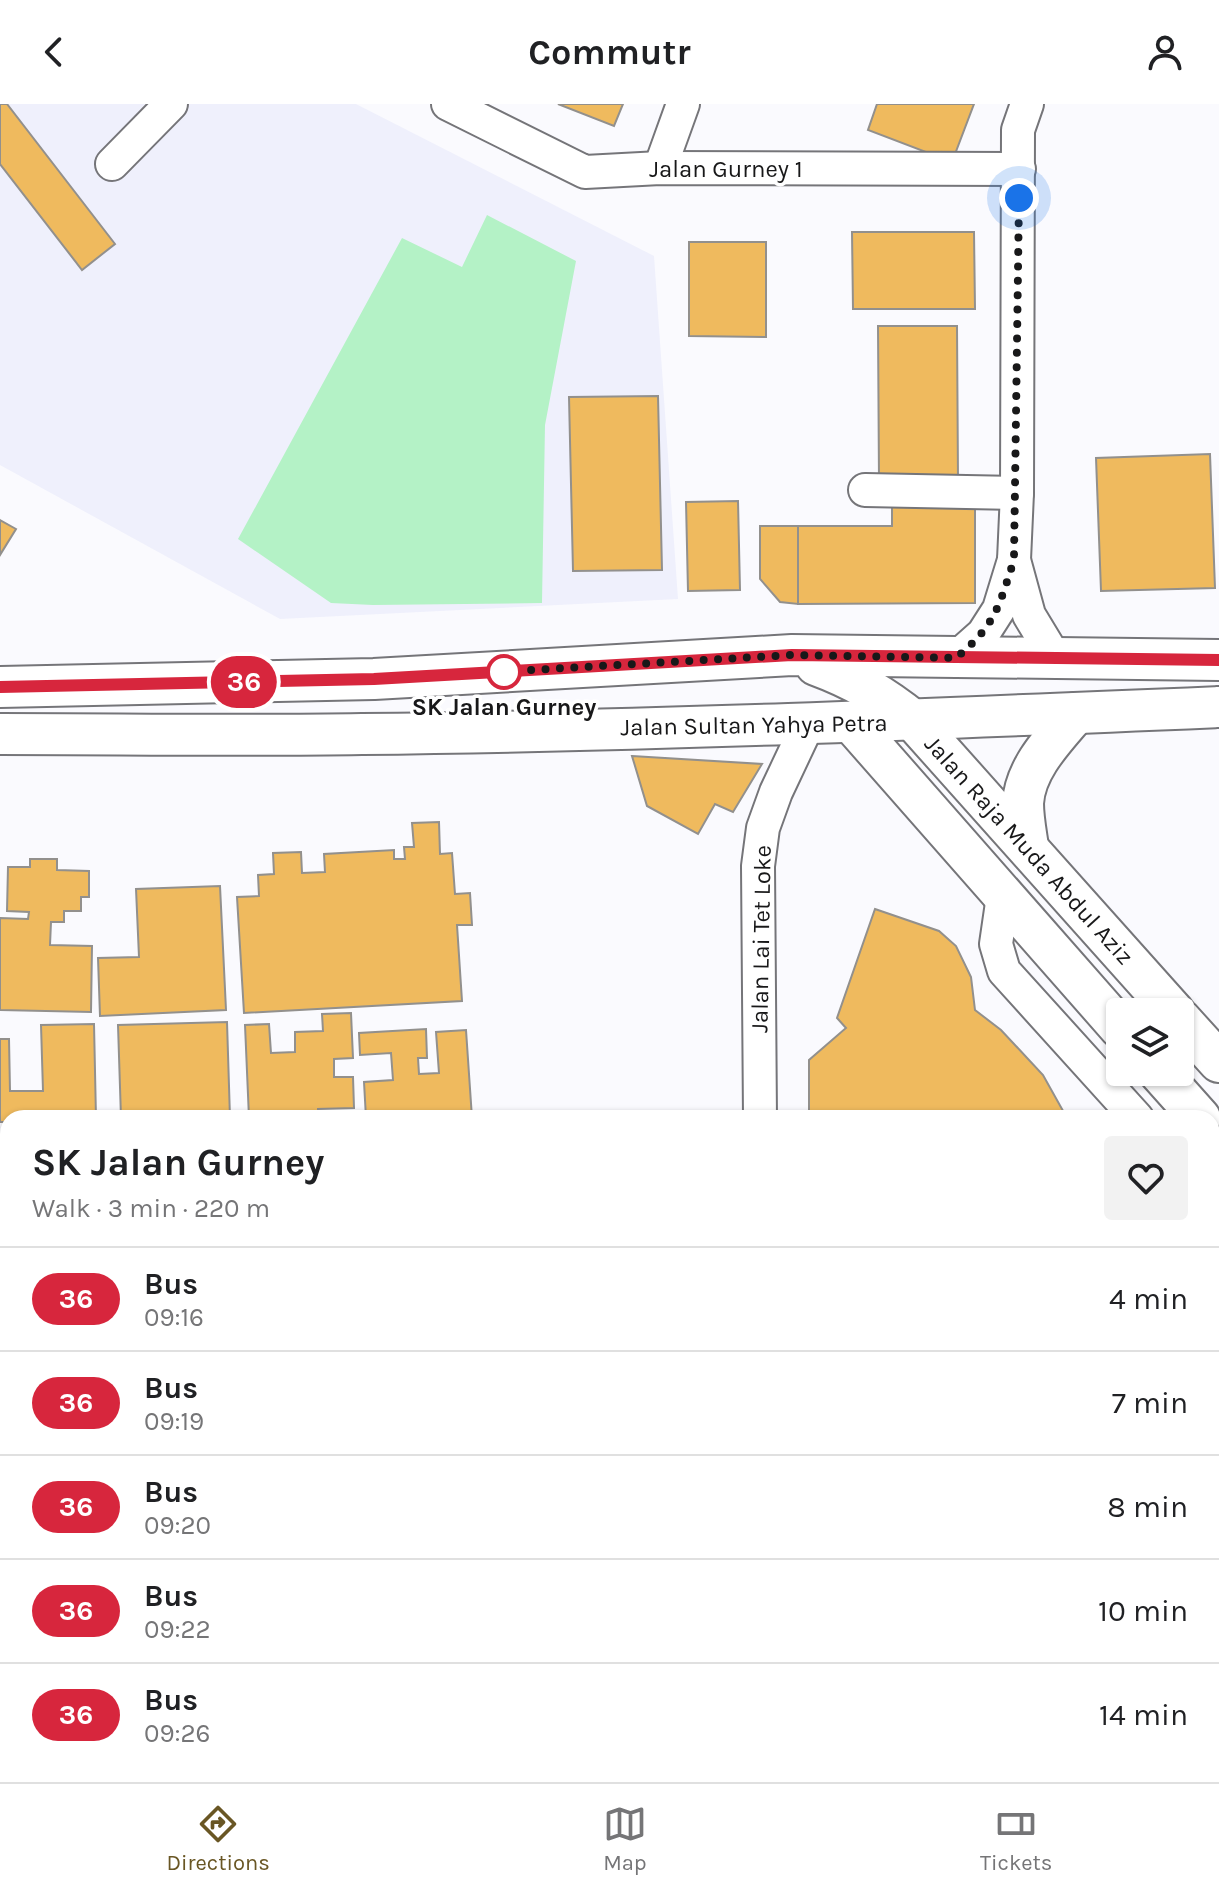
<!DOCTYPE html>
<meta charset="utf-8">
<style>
:root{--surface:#fff;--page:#f2f2f2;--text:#202124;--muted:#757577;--line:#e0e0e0;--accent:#695624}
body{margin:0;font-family:Karla,sans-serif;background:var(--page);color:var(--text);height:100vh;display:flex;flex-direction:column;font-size:30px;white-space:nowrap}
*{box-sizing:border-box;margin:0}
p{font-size:26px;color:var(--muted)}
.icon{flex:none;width:44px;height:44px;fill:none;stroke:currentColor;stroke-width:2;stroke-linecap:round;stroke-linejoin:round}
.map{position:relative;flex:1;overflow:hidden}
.side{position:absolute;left:0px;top:1006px;width:1220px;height:672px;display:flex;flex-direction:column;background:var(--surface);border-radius:24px 24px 0 0;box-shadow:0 2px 6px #0004}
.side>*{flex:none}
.badge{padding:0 16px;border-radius:26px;font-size:28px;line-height:52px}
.controls{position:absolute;left:1106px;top:894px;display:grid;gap:16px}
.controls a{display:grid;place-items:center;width:88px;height:88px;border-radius:8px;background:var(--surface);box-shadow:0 2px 6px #0004;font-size:40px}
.you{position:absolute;width:40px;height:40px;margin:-20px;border:6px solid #fff;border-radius:50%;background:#1a73e8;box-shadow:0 0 0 12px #1a73e833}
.map>.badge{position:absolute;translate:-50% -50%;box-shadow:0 0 0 4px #fff}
.round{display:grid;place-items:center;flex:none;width:84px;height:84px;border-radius:8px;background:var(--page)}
.overview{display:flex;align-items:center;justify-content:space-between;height:136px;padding:0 32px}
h1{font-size:38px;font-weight:700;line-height:60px}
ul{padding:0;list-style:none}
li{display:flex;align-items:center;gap:24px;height:104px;padding:0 32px;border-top:2px solid var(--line)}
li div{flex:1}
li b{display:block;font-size:30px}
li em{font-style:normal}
li .badge{min-width:88px;font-weight:700;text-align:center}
header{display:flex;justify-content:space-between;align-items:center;height:104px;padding:0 32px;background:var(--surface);font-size:36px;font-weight:700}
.dock{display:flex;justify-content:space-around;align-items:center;height:112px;border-top:2px solid var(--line);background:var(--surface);font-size:22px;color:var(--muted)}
.dock a{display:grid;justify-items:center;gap:4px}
.dock .active{color:var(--accent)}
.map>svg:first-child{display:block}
.built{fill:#eff0fc}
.green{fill:#b4f2c6}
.building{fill:#efba5e;stroke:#92908d;stroke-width:2}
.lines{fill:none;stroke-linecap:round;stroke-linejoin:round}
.minor-casing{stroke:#757579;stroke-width:36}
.major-casing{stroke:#757579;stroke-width:44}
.minor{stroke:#fff;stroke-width:32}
.major{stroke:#fff;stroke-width:40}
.line-casing{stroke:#fff;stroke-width:18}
.line{stroke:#d7263d;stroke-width:12}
.walk{stroke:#181819;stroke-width:8;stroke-dasharray:0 14.4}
.stop-dot{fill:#fff;stroke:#d7263d;stroke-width:4}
.labels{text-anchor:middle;stroke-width:7;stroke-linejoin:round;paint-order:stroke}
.street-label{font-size:24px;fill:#181819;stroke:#fff}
.stop-label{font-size:24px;font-weight:bold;fill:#181819;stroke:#fff}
</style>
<header><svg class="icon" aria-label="back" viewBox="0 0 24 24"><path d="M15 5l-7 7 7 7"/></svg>Commutr<svg class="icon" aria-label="person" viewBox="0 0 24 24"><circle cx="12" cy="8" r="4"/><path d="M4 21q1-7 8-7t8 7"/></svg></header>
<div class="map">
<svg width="1219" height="1678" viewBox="0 0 1219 1678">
<rect width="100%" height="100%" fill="#fafafe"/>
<polygon class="built" points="0,0 356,0 654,152 678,495 280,515 0,361"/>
<polygon class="green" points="487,111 576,157 545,321 542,499 373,501 331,499 238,435 402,134 462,163"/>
<g class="building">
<polygon points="0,0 7,0 115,140 82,166 0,60"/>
<polygon points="558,0 623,0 614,22"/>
<polygon points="877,0 974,0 952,58 868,26"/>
<polygon points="852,128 974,128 975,205 853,205"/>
<polygon points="689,138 766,138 766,233 689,232"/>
<polygon points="878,222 957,222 958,375 879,376"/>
<polygon points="658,292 662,466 573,467 569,293"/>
<polygon points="1210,350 1215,484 1101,487 1096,354"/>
<polygon points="738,397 740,486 688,487 686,398"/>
<polygon points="892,403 975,403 975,499 798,500 798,422 892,422"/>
<polygon points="0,416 16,425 0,451"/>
<polygon points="760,422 798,422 798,500 780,498 760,475"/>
<polygon points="632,652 762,660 733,708 715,700 698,730 647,702"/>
<polygon points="439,718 440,750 452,749 455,790 470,789 472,821 457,821 462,897 244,909 237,793 259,792 258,771 274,770 273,749 301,748 302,769 325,768 324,750 394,746 394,755 405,755 404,743 414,743 412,719"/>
<polygon points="30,755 57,755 57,766 89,767 89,793 81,793 81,807 64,807 64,818 51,818 50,841 92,842 91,908 0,906 0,814 28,815 29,808 7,807 8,763 30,763"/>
<polygon points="220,782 226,906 100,912 98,854 139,853 136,785"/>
<polygon points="875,805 939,827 956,842 971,873 975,906 1001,926 1043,971 1067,1014 809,1014 809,956 846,924 837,914"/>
<polygon points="351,909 353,954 334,955 334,973 353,973 354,1004 318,1005 318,1014 249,1014 245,921 269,920 271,949 295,948 295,928 323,927 322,910"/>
<polygon points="227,918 230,1014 121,1014 118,921"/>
<polygon points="94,920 96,1014 8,1014 8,1018 0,1018 0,935 9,935 10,987 43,987 41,921"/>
<polygon points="426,925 427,954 418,954 419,970 439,969 436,928 466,926 472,1014 428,1014 428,1012 366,1014 364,978 393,976 391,949 360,951 359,929"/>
<rect x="1212" y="1217" width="7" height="42"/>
<rect x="1212" y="1259" width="7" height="179"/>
<rect x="1212" y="1438" width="7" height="42"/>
<polygon points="8,1625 8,1670 39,1670 41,1675 52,1671 55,1678 0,1678 0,1628"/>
<polygon points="220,1670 339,1670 341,1678 222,1678"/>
<polygon points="415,1670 487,1670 490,1678 413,1678"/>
<rect x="552" y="1670" width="115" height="8"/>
<rect x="829" y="1670" width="104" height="8"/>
<polygon points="1124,1670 1197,1670 1199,1678 1091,1678 1091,1676"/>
</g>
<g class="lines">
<defs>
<g id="minor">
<polyline points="448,0 585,68 660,64 1019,65"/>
<polyline points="112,60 171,0"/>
<polyline points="660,64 683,0"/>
<polyline points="865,386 1017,389"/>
<polyline points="1014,456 1029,511 1055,554"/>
<polyline points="956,554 983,530 999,505 1014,456 1017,389 1018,26 1027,0"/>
<polyline points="1003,792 996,840 1004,867 1137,1014"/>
<polyline points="760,1014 758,762 763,724 776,688 809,618"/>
<polyline points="0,1126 8,1126"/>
<polyline points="0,1359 8,1385"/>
<polyline points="100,1670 103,1678"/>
<polyline points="760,1678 760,1670"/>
</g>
<g id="major">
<path d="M816 561C854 575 883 592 914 617L1174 908"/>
<polyline points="0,583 374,575 792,551 1219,556"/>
<polyline points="851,618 1120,924"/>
<path d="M0 630C120 630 241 632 362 630 648 627 933 615 1219 603"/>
<path d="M1028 743C1026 729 1023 714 1023 699 1025 664 1054 635 1076 609"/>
<polyline points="1180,915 1219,958"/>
<polyline points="1159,968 1200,1014"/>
</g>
</defs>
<use href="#minor" class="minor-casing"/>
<use href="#major" class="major-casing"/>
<use href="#minor" class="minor"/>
<use href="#major" class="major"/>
</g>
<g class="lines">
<defs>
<polyline id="line" points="0,583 374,575 792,551 1219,556"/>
</defs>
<use href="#line" class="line-casing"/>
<use href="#line" class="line"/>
<path class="walk" d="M504 568H496L792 551 956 554C996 520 998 505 1014 456L1019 94"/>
</g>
<circle class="stop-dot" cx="504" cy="568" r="16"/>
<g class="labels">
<g class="street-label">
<text x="726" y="73">Jalan Gurney 1</text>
<text transform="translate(754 621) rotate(-1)" y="8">Jalan Sultan Yahya Petra</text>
<text transform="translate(1029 746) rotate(48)" y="8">Jalan Raja Muda Abdul Aziz</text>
<text transform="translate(761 835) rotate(-89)" y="8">Jalan Lai Tet Loke</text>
</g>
<g class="stop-label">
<text x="504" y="611">SK Jalan Gurney</text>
</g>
</g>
</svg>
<div class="controls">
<a><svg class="icon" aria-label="layers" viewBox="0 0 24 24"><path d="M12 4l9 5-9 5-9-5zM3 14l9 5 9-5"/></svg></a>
</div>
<div class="you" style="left:1019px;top:94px"></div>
<b class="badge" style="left:244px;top:578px;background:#d7263d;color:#fff">36</b>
<section class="side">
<div class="overview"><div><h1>SK Jalan Gurney</h1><p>Walk · 3 min · 220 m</p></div><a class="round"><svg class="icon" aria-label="heart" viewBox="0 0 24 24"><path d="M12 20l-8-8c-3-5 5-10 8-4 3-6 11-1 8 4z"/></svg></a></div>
<ul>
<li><span class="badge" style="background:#d7263d;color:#fff">36</span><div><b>Bus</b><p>09:16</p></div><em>4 min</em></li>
<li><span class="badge" style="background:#d7263d;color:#fff">36</span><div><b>Bus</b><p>09:19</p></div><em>7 min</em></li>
<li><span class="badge" style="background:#d7263d;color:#fff">36</span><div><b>Bus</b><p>09:20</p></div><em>8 min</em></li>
<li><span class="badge" style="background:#d7263d;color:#fff">36</span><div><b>Bus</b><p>09:22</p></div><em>10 min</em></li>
<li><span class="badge" style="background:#d7263d;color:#fff">36</span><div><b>Bus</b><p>09:26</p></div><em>14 min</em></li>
</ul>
</section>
</div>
<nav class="dock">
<a class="active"><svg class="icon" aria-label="directions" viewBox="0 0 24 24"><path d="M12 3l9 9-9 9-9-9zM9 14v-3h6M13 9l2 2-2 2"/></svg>Directions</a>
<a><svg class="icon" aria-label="map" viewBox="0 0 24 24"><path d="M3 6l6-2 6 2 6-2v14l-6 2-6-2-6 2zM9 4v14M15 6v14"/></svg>Map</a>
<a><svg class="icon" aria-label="tickets" viewBox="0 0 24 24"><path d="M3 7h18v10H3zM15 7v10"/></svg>Tickets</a>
</nav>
